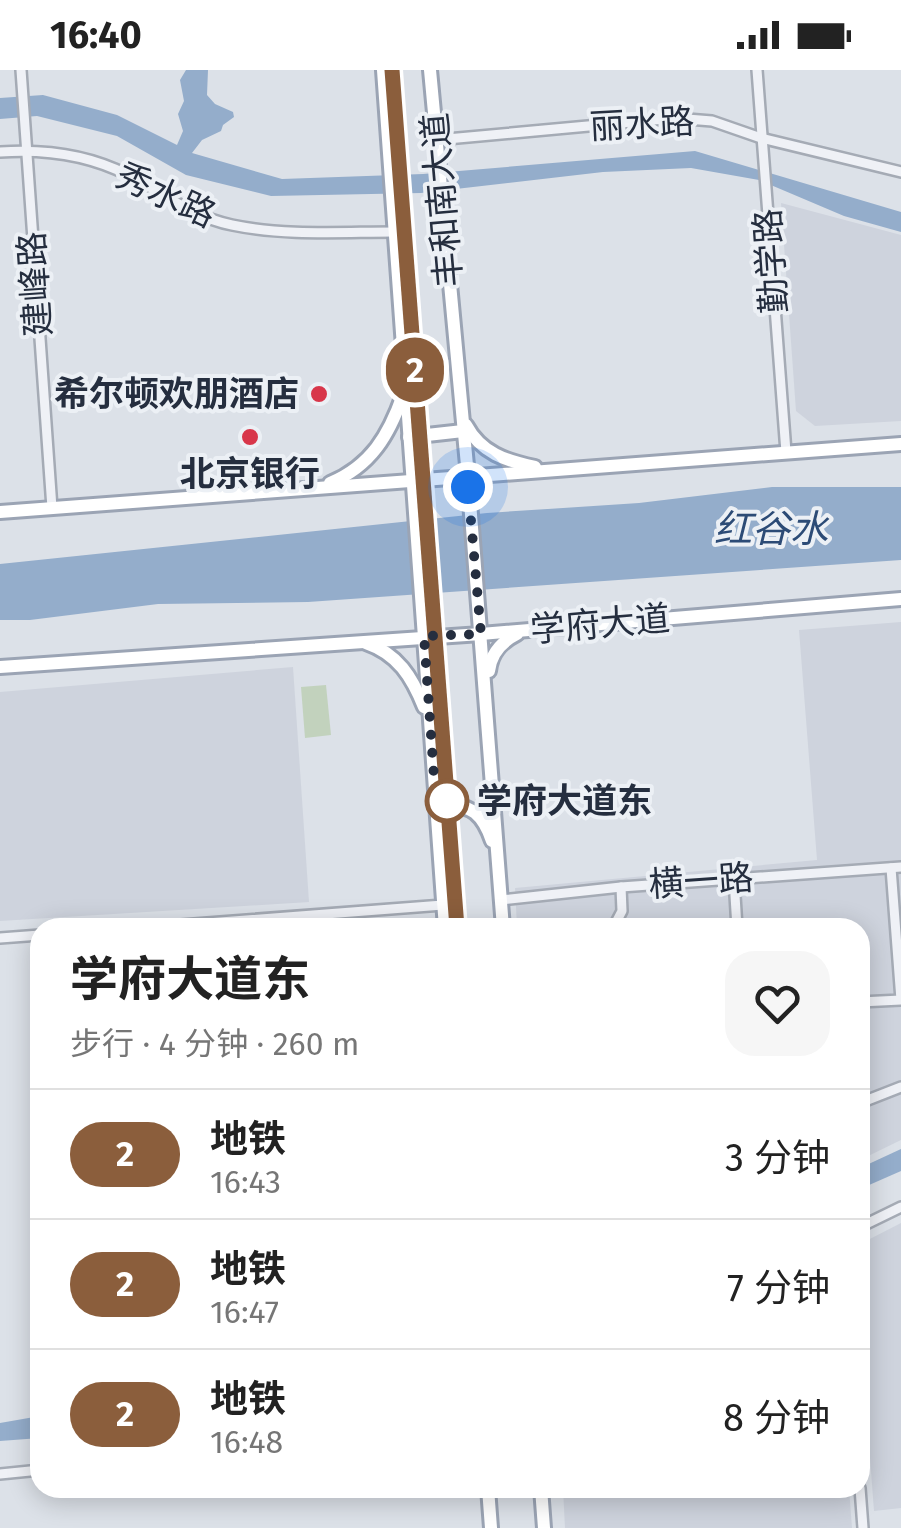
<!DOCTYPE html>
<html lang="zh">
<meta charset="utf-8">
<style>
:root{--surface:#fff;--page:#f6f6f6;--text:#222;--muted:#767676;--line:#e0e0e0}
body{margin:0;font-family:"Fira Sans","Noto Sans SC",sans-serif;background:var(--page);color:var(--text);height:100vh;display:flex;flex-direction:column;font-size:38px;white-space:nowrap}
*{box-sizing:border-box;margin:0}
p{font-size:32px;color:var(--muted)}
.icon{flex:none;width:55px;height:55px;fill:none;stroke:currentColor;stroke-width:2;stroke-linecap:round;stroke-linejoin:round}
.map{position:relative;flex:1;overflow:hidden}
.drawer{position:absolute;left:30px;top:848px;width:840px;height:580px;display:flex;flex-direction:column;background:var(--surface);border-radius:30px;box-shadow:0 5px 25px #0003}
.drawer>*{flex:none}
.badge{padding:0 20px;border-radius:32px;font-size:35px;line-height:65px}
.you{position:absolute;width:50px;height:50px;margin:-25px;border:8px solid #fff;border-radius:50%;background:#1a73e8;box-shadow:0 0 0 15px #1a73e833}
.map>.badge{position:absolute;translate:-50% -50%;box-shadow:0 0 0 5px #fff}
.round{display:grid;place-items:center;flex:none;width:105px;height:105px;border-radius:30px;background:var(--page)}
.summary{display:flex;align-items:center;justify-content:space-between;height:170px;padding:0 40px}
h1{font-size:48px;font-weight:700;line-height:75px}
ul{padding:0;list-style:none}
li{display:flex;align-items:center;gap:30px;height:130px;padding:0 40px;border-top:2px solid var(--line)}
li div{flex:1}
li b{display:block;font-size:38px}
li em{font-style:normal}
li .badge{min-width:110px;font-weight:700;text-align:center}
.status{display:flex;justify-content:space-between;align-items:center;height:70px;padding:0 50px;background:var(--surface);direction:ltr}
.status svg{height:28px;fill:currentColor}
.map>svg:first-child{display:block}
.built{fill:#ced3dd}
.green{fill:#c2d2bd}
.water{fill:#94adcb}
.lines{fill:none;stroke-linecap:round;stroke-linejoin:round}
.street-casing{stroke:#a5abb5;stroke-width:14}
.primary-casing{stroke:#9ba4b4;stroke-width:18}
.street{stroke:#eff1f6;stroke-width:9}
.primary{stroke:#fff;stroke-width:12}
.line-casing{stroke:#fff;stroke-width:22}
.line{stroke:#8b5e3c;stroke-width:15}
.walk{stroke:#252e3f;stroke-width:10;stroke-dasharray:0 18}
.poi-dot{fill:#d8364a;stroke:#ecf0f5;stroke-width:4}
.stop-dot{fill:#fff;stroke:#8b5e3c;stroke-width:5}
.labels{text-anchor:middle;stroke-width:8;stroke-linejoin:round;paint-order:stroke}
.street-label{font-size:35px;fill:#252e3f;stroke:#ecf0f5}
.poi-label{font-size:35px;font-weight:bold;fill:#252e3f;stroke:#ecf0f5;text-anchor:end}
.stop-label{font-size:35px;font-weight:bold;fill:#252e3f;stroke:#ecf0f5;text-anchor:start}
.water-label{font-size:38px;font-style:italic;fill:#2c4b76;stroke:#ecf0f5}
</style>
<div class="status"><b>16:40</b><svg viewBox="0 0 49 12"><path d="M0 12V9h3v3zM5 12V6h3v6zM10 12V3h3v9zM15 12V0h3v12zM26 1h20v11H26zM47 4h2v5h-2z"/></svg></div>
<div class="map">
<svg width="901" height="1458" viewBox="0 0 901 1458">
<rect width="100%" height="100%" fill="#dce1e8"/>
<g class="built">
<polygon points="781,133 901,165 901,351 815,356 796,341"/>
<polygon points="901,552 901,1070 860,1090 860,858 517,857 515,818 817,790 799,560"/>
<polygon points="293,597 309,832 0,851 0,622"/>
<polygon points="901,1153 901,1438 874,1441 860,1255 860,1174"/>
<polygon points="563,1418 849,1418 852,1458 565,1458"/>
</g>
<polygon class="green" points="326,615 331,665 305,668 301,617"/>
<g class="water">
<polygon points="186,0 208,0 207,25 215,34 233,42 234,47 223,55 221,61 202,70 192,83 282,109 423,104 695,81 901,142 901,162 844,146 759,110 691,98 603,102 421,123 271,126 186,105 117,66 37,46 0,49 0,28 43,25 117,45 177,75 183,61 178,44 184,31 180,10"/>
<polygon points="772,417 901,417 901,490 308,532 158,534 30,550 0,550 0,494 487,443 639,433"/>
<polygon points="901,1079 901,1101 860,1119 860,1098"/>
<polygon points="40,1346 40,1368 0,1371 0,1353"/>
</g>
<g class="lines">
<defs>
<g id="street">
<polyline points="21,0 52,438"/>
<polyline points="757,0 786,382"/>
<polyline points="436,70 675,48 712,51 761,68 901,102"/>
<path d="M0 82C43 79 89 85 128 105 163 123 192 147 232 155 285 166 341 162 394 162"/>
<polyline points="734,809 737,858"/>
<polyline points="501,830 621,817 901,797"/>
<polyline points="141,858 443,835"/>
<polyline points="613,858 622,841 621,817"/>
<polyline points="0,868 40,865"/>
<polyline points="860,932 901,930 891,798"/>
<polyline points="860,1033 901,1017"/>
<polyline points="860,1157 901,1137"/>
<polyline points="0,1404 40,1400"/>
<polyline points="860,1418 863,1458"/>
</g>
<g id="primary">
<polyline points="383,0 445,858"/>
<polyline points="430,0 468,406 503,858"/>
<path d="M466 355C481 383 506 391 535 397"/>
<polyline points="409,367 463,361"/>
<path d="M330 413C371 396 389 365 403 325"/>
<polyline points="0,442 901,374"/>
<path d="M366 573C398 584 412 607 424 637"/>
<polyline points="0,597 481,564 901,529"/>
<path d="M489 601C491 583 501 572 517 564"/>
<path d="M441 750 444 738C471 731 484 747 492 771"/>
<polyline points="488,1418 491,1458"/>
<polyline points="541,1418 544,1458"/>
</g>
</defs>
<use href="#street" class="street-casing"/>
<use href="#primary" class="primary-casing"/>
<use href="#street" class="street"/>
<use href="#primary" class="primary"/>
</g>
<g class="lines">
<defs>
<polyline id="line" points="392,0 457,858"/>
</defs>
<use href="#line" class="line-casing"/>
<use href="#line" class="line"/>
<polyline class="walk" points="447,731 435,721 424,566 481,564 468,417"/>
</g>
<g class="poi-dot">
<circle cx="319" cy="324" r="10"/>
<circle cx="250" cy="367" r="10"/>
</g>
<circle class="stop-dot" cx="447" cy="731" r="20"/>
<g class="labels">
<g class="street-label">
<text transform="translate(642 54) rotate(-3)" y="12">丽水路</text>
<text transform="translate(166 125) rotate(25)" y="12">秀水路</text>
<text transform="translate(442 130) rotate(-95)" y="12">丰和南大道</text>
<text transform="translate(771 191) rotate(-94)" y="12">勤学路</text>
<text transform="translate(35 214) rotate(-94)" y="12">建峰路</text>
<text transform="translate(600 554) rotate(-5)" y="12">学府大道</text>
<text transform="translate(701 811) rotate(-4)" y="12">横一路</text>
</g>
<g class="poi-label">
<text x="299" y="336">希尔顿欢朋酒店</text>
<text x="250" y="416" text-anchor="middle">北京银行</text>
</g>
<g class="stop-label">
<text x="477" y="743">学府大道东</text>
</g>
<g class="water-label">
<text x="771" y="472">红谷水</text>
</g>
</g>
</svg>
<div class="you" style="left:468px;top:417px"></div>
<b class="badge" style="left:415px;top:300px;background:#8b5e3c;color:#fff">2</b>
<section class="drawer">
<div class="summary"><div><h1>学府大道东</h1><p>步行 · 4 分钟 · 260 m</p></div><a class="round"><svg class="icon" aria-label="heart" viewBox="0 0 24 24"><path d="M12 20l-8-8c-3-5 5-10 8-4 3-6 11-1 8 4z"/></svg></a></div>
<ul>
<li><span class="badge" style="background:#8b5e3c;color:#fff">2</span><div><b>地铁</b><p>16:43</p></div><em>3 分钟</em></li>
<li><span class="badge" style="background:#8b5e3c;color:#fff">2</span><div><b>地铁</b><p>16:47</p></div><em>7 分钟</em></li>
<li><span class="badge" style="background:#8b5e3c;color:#fff">2</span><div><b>地铁</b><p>16:48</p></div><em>8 分钟</em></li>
</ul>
</section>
</div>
